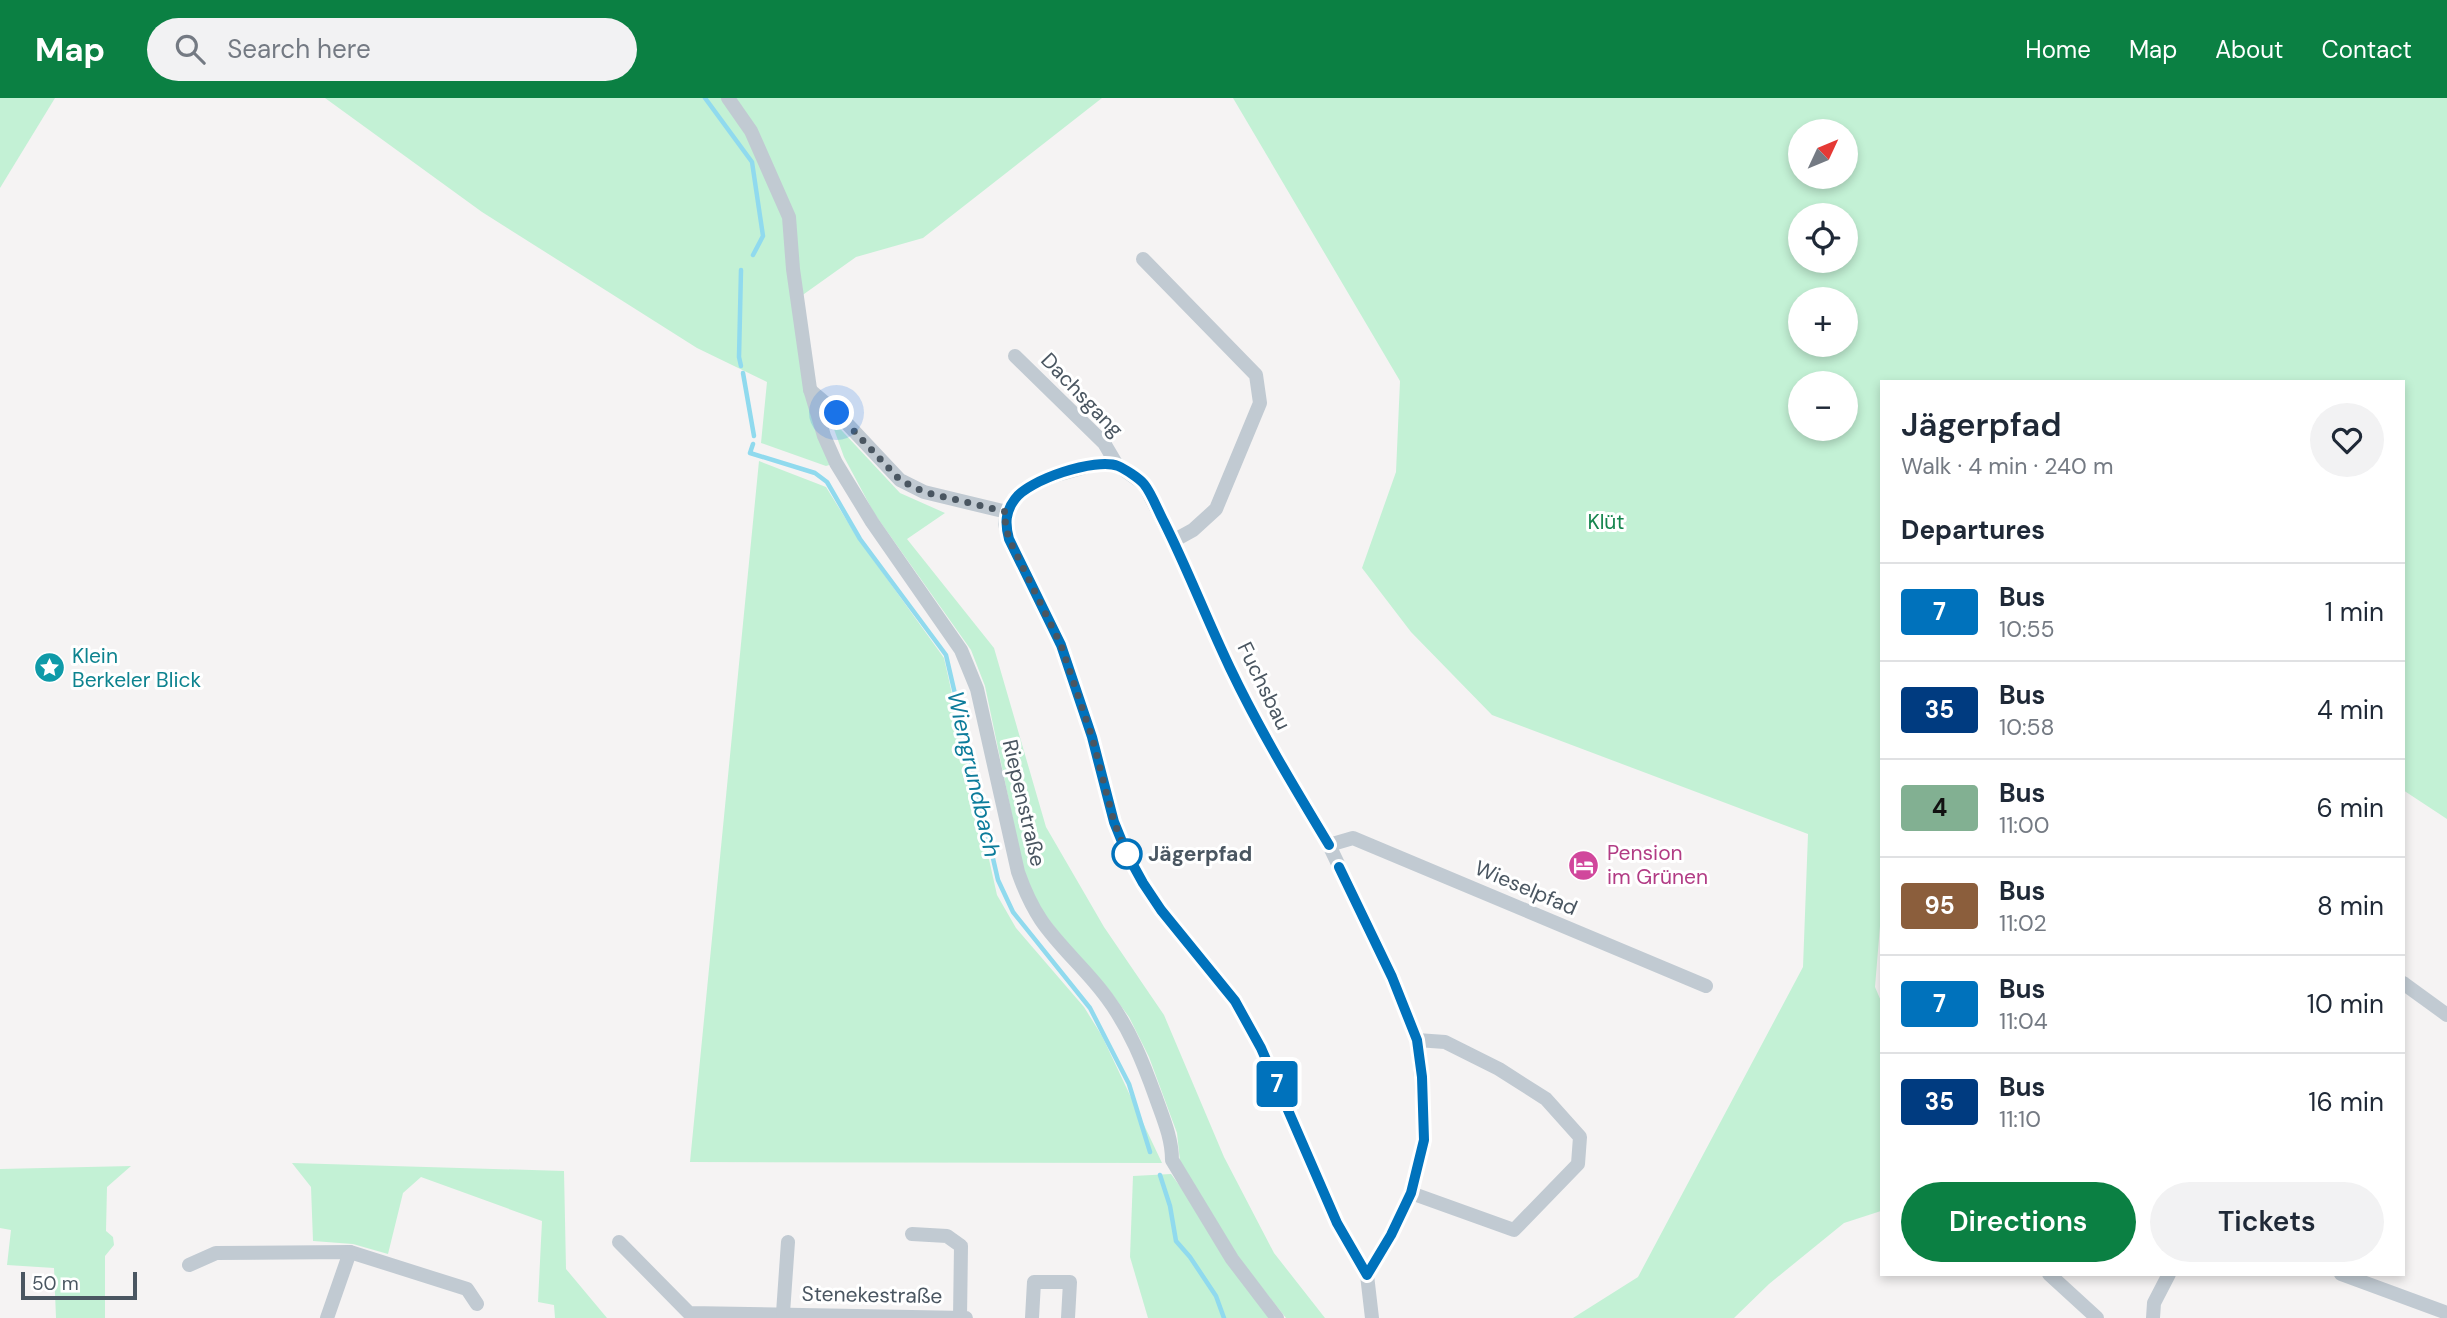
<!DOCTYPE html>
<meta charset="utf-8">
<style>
:root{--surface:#fff;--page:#f2f2f3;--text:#1f2937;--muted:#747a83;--line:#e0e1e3;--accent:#0b8043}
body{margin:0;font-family:"DM Sans",sans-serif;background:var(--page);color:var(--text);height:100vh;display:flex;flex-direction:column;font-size:26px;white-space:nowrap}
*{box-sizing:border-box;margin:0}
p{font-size:23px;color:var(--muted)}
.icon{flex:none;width:38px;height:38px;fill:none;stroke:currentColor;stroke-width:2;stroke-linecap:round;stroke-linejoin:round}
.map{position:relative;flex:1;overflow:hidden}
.drawer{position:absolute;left:1880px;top:282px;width:525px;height:896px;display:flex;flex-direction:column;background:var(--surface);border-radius:0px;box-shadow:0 4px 10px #0003}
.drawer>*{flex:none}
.badge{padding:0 14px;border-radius:5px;font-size:24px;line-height:46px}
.needle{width:46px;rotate:46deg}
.controls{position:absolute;left:1788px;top:21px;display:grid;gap:14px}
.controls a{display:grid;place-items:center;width:70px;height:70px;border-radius:50%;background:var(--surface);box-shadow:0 4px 10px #0003;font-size:35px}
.scale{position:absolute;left:21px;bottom:18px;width:116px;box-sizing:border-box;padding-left:7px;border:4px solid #4a5661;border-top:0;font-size:19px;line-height:24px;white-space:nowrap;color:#4a5661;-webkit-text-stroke:5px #fff;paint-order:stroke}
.you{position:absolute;width:35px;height:35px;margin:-18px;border:5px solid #fff;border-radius:50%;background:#1a73e8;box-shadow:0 0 0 10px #1a73e833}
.map>.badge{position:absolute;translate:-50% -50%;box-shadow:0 0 0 4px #fff}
h2{padding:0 21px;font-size:26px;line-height:63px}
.round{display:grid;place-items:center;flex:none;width:74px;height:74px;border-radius:37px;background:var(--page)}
.headline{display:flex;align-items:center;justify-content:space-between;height:119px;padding:0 21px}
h1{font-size:33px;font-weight:600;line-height:52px}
.cta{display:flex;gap:14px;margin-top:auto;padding:14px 21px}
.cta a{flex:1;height:80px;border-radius:42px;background:var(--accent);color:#fff;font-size:28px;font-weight:600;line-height:80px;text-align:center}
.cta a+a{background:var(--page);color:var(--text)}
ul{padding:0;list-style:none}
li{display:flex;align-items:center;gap:21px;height:98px;padding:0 21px;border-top:2px solid var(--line)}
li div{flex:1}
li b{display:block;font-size:26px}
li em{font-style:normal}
li .badge{min-width:77px;font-weight:700;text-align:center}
header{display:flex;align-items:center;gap:42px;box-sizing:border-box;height:98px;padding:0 35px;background:var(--accent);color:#fff}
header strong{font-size:33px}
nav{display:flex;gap:38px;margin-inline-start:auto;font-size:24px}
.search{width:490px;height:63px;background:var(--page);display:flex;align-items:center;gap:18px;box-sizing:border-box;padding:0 24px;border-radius:38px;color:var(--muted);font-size:26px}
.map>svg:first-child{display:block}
.green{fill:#c3f1d5;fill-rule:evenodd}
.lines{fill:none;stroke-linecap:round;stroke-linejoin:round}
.stream{stroke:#90daee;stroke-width:4.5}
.street{stroke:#c1cad2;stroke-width:14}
.line-casing{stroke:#fff;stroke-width:16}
.line{stroke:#0072bc;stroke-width:10}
.walk{stroke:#4a5661;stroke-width:7;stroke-dasharray:0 12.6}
.stop-dot{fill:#fff;stroke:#0072bc;stroke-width:3.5}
.labels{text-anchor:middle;stroke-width:6;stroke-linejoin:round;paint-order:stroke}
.street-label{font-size:21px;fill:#4a5661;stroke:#fff}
.park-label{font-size:21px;fill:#17864f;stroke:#fff}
.culture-label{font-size:21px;fill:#0d838f;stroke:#fff;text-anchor:start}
.hotel-label{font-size:21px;fill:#b23c85;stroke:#fff;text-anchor:start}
.stop-label{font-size:21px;font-weight:bold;fill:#4a5661;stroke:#fff;text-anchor:start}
.water-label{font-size:23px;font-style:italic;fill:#0c7c9b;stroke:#fff}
</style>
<header>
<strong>Map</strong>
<div class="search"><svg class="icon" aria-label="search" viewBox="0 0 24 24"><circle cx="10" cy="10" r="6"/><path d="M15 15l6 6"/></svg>Search here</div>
<nav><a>Home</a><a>Map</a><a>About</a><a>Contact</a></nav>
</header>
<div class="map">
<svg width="2447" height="1220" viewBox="0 0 2447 1220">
<rect width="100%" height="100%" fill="#f5f3f3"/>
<g class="green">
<polygon points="0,0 55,0 0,90"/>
<polygon points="325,0 1102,0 923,140 856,159 797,201 810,291 836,365 826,368 761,345 767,284 697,250 482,114"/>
<path d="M1233 0H2447V721L2403 692V284H1881V816L1875 889 1881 903V1113L1844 1125 1769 1186 1734 1220H1573L1638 1179 1803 869 1808 736 1492 617 1411 534 1362 470 1396 374 1400 283ZM1846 33V79H1801V33ZM1846 117V163H1801V117ZM1801 201H1846V247H1801ZM1846 285V331H1801V285Z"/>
<polygon points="830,320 900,395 945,415 907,441 994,550 1046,729 1104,829 1164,917 1224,1059 1274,1155 1325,1220 1286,1220 1238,1159 1180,1063 1177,1035 1149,959 1129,919 1107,889 1062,839 1038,807 1024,775 985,588 971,552 874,415 844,359"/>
<polygon points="759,363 826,389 857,439 944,560 997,797 1016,830 1084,909 1102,938 1162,1065 690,1064"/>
<polygon points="292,1065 564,1073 566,1171 607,1220 555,1220 554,1207 538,1204 542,1123 421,1079 403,1095 388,1156 353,1146 313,1143 311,1089"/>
<polygon points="131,1068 107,1089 106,1133 113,1139 114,1147 105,1158 105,1220 56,1220 54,1170 7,1167 11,1132 0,1130 0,1071"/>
<polygon points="1171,1076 1277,1220 1148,1220 1130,1159 1133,1078"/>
</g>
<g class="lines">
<g class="stream">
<polyline points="705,0 752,64 763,138 753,157"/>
<polyline points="741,172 739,259 741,268"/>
<polyline points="743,275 754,338"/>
<polyline points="753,346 750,355 815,375 827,384 860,441 946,557 998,782 1013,814 1090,910 1129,986 1150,1054"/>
<polyline points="1160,1077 1170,1108 1176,1143 1190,1159 1216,1198 1224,1220"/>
</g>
<g class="street">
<path d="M728 0 751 33 789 119 793 171 810 291 824 338 836 365 872 424 961 552 977 591 1018 774C1024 791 1031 807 1041 822 1060 850 1087 872 1107 900 1130 931 1143 964 1156 1000 1163 1020 1172 1040 1172 1062L1232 1161 1277 1220"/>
<polyline points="1143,161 1256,277 1260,305 1216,411 1193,432 1173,443"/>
<polyline points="1015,258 1104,345 1117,367"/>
<polyline points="810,292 837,315 900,382 924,394 1007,414"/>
<polyline points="1329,747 1353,740 1706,888"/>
<polyline points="2403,885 2447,917"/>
<polyline points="1411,1095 1514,1132 1578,1066 1580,1039 1546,1001 1499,971 1445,944 1417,942"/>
<polyline points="912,1136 947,1138 961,1148 960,1220"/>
<polyline points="619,1144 689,1215 966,1220"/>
<polyline points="189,1167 216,1155 350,1154 467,1191 477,1206"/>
<polyline points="2049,1176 2097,1220"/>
<polyline points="2341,1176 2447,1215"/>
<polyline points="1367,1177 1391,1137 1411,1095 1424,1042 1421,979 1417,942 1392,879 1329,747 1273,653 1231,572 1173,443 1144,386 1117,367 1096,366 1053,378 1026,390 1016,399 1007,414 1005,426 1009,441 1061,547 1092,639 1114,724 1127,756 1143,785 1161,812 1235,903 1261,950 1337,1125 1367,1177 1372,1220"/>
<polyline points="783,1215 788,1144"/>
<polyline points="327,1220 350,1154"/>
<polyline points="1032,1220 1034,1184 1070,1184 1068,1220"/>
<polyline points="2153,1220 2154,1205 2169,1176"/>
</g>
</g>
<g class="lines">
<defs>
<path id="line" d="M1329 747C1294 689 1259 631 1230 570 1207 522 1188 472 1164 424 1158 413 1152 396 1144 386 1139 380 1125 371 1118 368 1096 359 1028 382 1015 401 1005 414 1005 426 1009 441L1061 547 1092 639 1114 724 1127 756 1143 785 1161 812 1235 903 1261 950 1337 1125 1367 1177 1391 1137 1411 1095 1424 1042 1422 979 1417 942 1392 879 1339 769"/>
</defs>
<use href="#line" class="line-casing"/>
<use href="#line" class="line"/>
<polyline class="walk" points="837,315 900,382 924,394 1007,414 1005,426 1009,441 1061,547 1092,639 1114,724 1127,756"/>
</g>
<defs>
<symbol id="sight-disc" viewBox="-11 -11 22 22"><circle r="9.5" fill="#0f9aa8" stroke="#fff"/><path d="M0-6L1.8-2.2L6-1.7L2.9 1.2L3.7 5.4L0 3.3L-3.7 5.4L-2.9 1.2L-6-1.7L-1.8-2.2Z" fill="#fff"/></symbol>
<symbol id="hotel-disc" viewBox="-11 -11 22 22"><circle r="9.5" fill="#d1479c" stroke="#fff"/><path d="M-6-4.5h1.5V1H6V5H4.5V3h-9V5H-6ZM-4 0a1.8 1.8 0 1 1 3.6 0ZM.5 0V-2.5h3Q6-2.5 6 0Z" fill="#fff"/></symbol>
</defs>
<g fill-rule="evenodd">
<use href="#sight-disc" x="32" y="552" width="35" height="35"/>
<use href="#hotel-disc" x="1566" y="750" width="35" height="35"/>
</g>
<circle class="stop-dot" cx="1127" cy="756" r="14"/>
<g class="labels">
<g class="street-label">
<text transform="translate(1082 297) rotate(46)" y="7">Dachsgang</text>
<text transform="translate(1264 588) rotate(64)" y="7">Fuchsbau</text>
<text transform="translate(1024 705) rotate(77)" y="7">Riepenstraße</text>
<text transform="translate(1526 790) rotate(23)" y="7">Wieselpfad</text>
<text transform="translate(872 1197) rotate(1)" y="7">Stenekestraße</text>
</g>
<g class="park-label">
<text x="1606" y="431">Klüt</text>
</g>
<g class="culture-label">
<text x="72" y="565">Klein<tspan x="72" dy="24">Berkeler Blick</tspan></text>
</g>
<g class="hotel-label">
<text x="1607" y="762">Pension<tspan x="1607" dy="24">im Grünen</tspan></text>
</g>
<g class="stop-label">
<text x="1148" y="763">Jägerpfad</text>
</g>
<g class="water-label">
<text transform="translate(974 676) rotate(77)" y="8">Wiengrundbach</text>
</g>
</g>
</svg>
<div class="controls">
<a><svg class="needle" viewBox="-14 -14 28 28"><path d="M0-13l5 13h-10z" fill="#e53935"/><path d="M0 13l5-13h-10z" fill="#747a83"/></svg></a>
<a><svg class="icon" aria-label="locate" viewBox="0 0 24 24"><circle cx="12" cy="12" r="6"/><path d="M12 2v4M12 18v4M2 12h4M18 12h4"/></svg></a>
<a>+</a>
<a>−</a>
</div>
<div class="scale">50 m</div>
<div class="you" style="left:837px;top:315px"></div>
<b class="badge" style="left:1277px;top:986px;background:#0072bc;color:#fff">7</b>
<section class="drawer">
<div class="headline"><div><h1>Jägerpfad</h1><p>Walk · 4 min · 240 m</p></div><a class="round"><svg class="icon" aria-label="heart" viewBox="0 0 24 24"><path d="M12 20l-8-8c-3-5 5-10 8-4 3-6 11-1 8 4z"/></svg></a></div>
<h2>Departures</h2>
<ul>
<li><span class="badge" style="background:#0072bc;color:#fff">7</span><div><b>Bus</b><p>10:55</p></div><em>1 min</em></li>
<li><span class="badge" style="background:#003b80;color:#fff">35</span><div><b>Bus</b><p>10:58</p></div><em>4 min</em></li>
<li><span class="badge" style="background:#82b092;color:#111">4</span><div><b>Bus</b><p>11:00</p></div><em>6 min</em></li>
<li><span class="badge" style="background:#8b5e3c;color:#fff">95</span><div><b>Bus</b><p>11:02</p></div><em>8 min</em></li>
<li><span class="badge" style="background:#0072bc;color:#fff">7</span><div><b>Bus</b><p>11:04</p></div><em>10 min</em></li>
<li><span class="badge" style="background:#003b80;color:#fff">35</span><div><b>Bus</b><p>11:10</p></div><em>16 min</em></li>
</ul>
<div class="cta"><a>Directions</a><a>Tickets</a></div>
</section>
</div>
